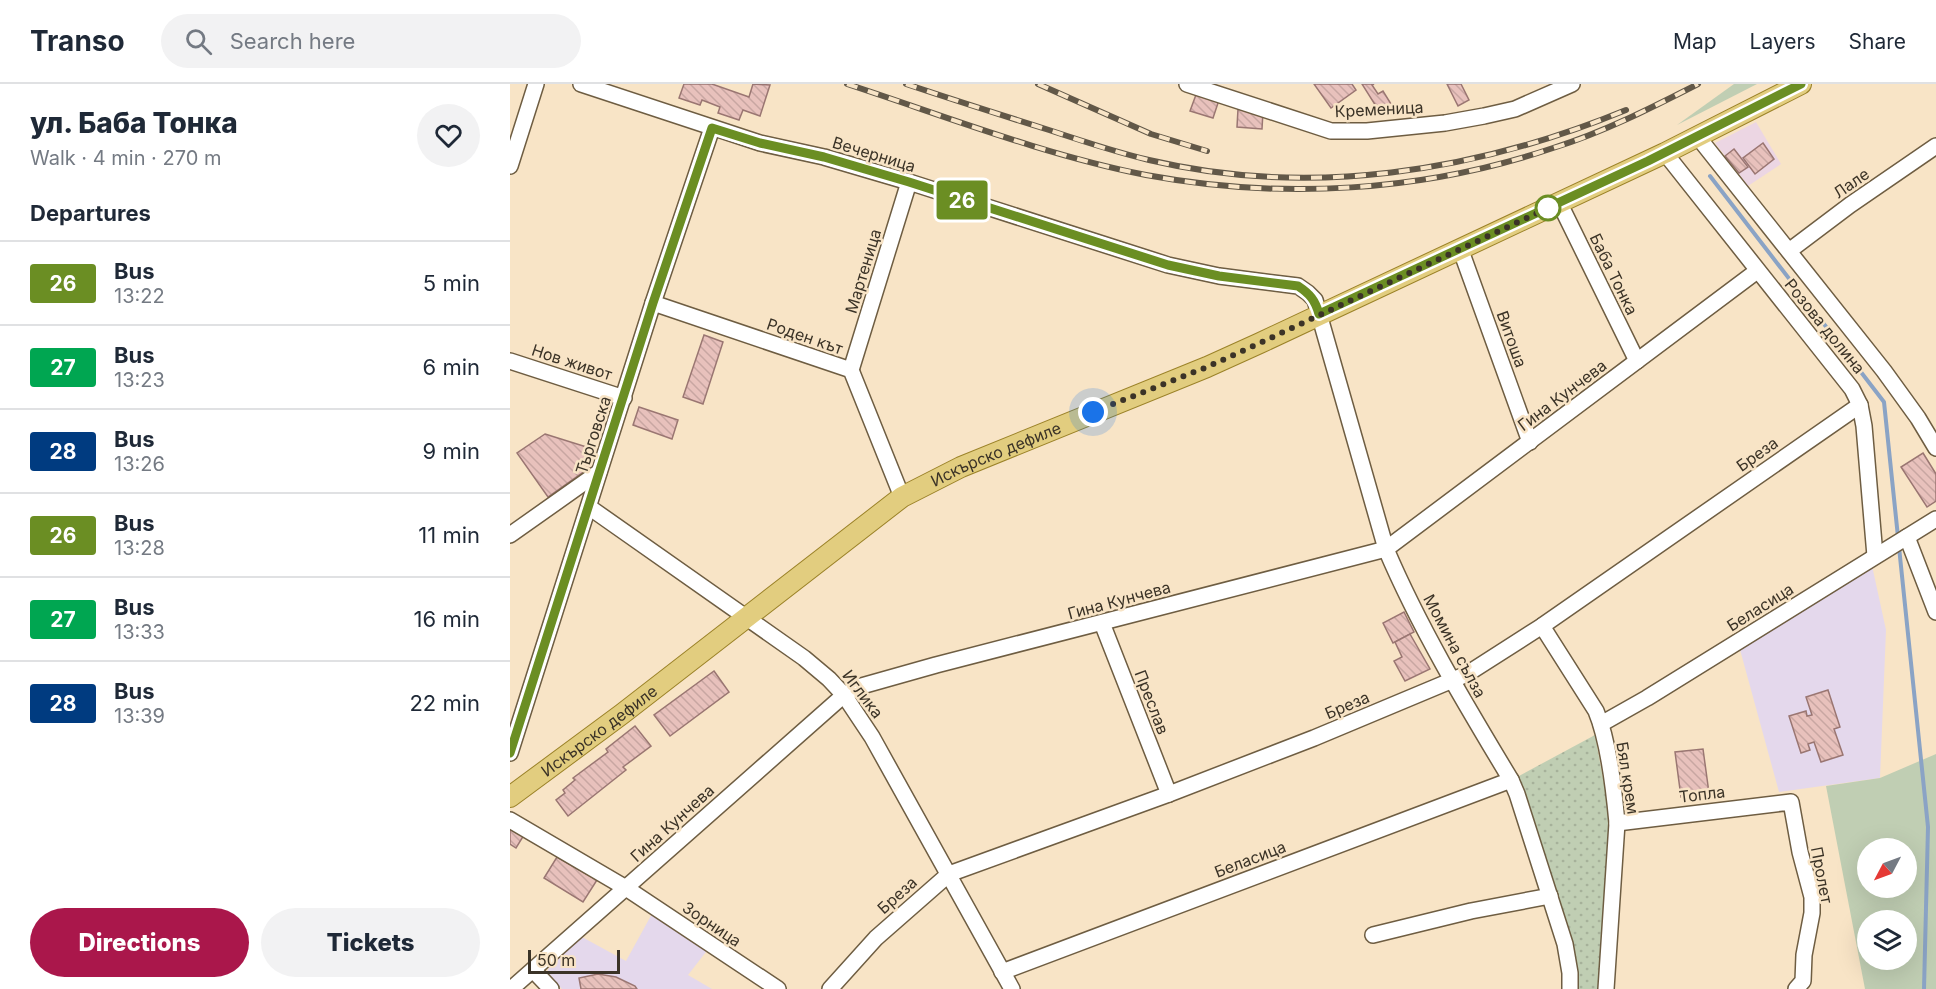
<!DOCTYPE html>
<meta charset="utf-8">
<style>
:root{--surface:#fff;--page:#f2f2f3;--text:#1f2937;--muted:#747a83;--line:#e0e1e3;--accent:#aa174b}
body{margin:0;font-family:Inter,sans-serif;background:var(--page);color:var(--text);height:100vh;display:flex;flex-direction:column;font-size:22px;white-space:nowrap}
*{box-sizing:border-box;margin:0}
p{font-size:20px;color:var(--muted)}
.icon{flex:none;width:33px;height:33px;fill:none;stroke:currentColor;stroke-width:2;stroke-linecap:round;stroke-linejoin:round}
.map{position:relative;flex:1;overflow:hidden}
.sheet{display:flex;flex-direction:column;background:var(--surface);width:510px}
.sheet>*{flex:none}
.badge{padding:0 12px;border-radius:4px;font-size:21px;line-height:39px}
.needle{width:39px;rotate:229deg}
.tools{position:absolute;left:1347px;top:754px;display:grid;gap:12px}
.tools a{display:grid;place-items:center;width:60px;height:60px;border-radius:50%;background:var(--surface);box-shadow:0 6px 24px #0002;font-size:30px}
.scale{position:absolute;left:18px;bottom:15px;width:92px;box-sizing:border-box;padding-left:6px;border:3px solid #3b3327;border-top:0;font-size:16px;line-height:21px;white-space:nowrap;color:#3b3327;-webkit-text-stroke:4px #f8e4c6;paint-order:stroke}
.you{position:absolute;width:30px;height:30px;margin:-15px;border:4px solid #fff;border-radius:50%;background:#1a73e8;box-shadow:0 0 0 9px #1a73e833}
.map>.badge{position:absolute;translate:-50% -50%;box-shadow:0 0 0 3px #fff}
h2{padding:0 30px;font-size:22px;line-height:54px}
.round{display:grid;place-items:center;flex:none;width:63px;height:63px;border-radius:32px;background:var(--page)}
.overview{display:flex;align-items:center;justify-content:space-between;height:102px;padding:0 30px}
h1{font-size:28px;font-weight:800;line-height:45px}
.action{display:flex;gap:12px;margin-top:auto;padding:12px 30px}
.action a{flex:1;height:69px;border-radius:36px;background:var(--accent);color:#fff;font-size:24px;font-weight:800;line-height:69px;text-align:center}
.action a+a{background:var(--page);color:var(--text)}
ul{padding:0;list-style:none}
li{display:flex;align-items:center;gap:18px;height:84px;padding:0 30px;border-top:2px solid var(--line)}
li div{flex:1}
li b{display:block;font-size:22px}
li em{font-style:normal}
li .badge{min-width:66px;font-weight:700;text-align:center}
header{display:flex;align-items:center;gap:36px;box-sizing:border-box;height:84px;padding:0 30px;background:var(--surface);border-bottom:2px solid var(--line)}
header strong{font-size:28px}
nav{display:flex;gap:33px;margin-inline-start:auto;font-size:21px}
.search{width:420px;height:54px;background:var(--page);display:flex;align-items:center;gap:15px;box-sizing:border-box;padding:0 21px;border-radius:33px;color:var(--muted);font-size:22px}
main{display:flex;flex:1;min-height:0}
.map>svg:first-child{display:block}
.commercial{fill:#ecd6e3}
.education{fill:#e4d8ec}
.grass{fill:#c0ceb3;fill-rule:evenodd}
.park{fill:url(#park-dots)}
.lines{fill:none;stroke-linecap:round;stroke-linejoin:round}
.stream{stroke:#8aa3c5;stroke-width:4}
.building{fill:url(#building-back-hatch);stroke:#9a7672;stroke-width:1.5}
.minor-casing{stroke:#6e5d42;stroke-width:18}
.major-casing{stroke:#9b8228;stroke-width:22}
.minor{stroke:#fff;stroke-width:15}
.major{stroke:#e2cd7f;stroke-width:20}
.rail-casing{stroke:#625848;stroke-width:6}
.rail{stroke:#f8e4c6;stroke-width:4;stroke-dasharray:11;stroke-linecap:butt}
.line-casing{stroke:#fff;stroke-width:14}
.line{stroke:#6b8e23;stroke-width:9}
.walk{stroke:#3b3327;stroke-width:6;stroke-dasharray:0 10.8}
.stop-dot{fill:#fff;stroke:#6b8e23;stroke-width:3}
.labels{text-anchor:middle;stroke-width:5;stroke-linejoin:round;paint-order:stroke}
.street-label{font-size:16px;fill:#3b3327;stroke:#f8e4c6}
</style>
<header>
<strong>Transo</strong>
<div class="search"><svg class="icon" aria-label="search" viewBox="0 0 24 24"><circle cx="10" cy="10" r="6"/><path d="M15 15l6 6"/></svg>Search here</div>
<nav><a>Map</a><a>Layers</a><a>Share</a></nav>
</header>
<main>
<section class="sheet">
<div class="overview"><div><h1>ул. Баба Тонка</h1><p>Walk · 4 min · 270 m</p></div><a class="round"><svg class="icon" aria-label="heart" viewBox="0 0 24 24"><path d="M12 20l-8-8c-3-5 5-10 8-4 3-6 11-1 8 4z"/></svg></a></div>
<h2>Departures</h2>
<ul>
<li><span class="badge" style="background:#6b8e23;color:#fff">26</span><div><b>Bus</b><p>13:22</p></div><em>5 min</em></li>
<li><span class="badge" style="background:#00a651;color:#fff">27</span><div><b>Bus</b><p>13:23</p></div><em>6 min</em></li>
<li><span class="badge" style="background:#003b80;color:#fff">28</span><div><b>Bus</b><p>13:26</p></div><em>9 min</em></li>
<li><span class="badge" style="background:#6b8e23;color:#fff">26</span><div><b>Bus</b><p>13:28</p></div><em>11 min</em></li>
<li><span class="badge" style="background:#00a651;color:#fff">27</span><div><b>Bus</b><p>13:33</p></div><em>16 min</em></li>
<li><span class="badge" style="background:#003b80;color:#fff">28</span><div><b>Bus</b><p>13:39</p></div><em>22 min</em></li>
</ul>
<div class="action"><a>Directions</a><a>Tickets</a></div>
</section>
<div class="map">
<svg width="1426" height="905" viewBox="0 0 1426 905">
<defs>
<pattern id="park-dots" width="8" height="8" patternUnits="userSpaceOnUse" patternTransform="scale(1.5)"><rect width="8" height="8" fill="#c0ceb3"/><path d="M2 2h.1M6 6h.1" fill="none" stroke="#a6b19a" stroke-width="1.8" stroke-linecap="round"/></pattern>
<pattern id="building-back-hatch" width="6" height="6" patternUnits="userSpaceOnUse" patternTransform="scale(1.5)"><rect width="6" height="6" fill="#e8c1bc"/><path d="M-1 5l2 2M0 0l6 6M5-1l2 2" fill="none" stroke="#c8a6a2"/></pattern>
</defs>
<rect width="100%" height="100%" fill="#f8e4c6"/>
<polygon class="commercial" points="1246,38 1271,80 1238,102 1205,59"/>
<g class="education">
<polygon points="1361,477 1376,546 1370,694 1269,708 1229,562"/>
<polygon points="143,828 199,864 178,891 202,905 52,905 37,890 39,883 72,853 116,877"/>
</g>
<g class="grass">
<polygon points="1224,0 1247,0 1167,41"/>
<path d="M1426 670V905H1355L1316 702 1370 694ZM1358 765H1396V804H1358ZM1358 837H1396V876H1358Z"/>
</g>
<polygon class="park" points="1085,651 1101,738 1092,905 1066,905 1007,693"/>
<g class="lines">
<g class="stream">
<polyline points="1200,92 1374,318 1388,453"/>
<polyline points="1389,463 1418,743 1414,905"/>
</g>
</g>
<g class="building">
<polygon points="174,0 202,0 239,13 243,0 260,1 250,32 233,26 229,36 208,29 210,23 192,16 190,21 169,14"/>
<polygon points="804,0 842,0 846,6 821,24"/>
<polygon points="852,0 864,0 862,1 868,10 873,7 881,20 869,27"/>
<polygon points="937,0 951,0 959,16 948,22"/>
<polygon points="687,8 709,16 703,34 680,27"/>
<polygon points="728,25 753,27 752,45 727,43"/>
<polygon points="1253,59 1264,75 1245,90 1233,74"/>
<polygon points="1224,65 1238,83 1229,89 1215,72"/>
<polygon points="194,251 213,258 193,320 173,313"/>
<polygon points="129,323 168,336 162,355 123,341"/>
<polygon points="35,350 83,365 79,384 38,413 7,369"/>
<polygon points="1413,369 1426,390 1426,417 1417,423 1391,383"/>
<polygon points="894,528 904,548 883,559 873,539"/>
<polygon points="900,550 920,585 895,597 884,577 892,573 885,558"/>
<polygon points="204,587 219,608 160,652 144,631"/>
<polygon points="1318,606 1330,643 1324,645 1333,671 1311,678 1304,658 1298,660 1300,666 1291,669 1279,632 1296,627 1297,632 1302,631 1296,613"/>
<polygon points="125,642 141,662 113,683 116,686 58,732 46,716 55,709 53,706 65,696 63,694 98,668 96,665"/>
<polygon points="1193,665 1199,709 1171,713 1165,668"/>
<polygon points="0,742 14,751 6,764 0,760"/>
<polygon points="47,773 87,796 73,818 34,794"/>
<polygon points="88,890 106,893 125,902 127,905 71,905 69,894"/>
</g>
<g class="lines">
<defs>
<g id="minor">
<path d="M71 0 250 59 314 73 399 98 658 181 709 192 788 202 798 209 805 216 876 465C910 545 956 621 1001 696L1007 710 1055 860 1060 889V905"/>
<polyline points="677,0 821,47 857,47 935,39 974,32 1005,25 1062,0"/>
<polyline points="1188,53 1374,287 1408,334 1426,364"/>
<polyline points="1155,69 1342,305 1350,321 1354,342 1365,472"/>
<polyline points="0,82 26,0"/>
<polyline points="1049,118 1127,277"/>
<polyline points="950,164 1020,358"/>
<polyline points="1279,167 1340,121 1426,62"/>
<polyline points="143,219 341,286 392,413"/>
<polyline points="0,277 114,314"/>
<polyline points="341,286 399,98"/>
<polyline points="79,423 294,574 319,595 334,611 362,653 502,905"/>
<polyline points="0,451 89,388"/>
<polyline points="1397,453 1426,528"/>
<polyline points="592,539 659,710"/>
<path d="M1032 542 1086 627C1099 658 1104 706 1107 739L1096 905"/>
<polyline points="1091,640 1137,614 1426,435"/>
<polyline points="0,669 143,219 202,44"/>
<polyline points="0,736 116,804 268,905"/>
<polyline points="1107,739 1281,718 1290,768 1302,813 1302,829 1294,871 1293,897 1286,905"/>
<polyline points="863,851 961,827 1040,812"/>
<polyline points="23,886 41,905"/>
<polyline points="492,888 1001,696"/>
<polyline points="1,905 334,611 348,603 426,581 876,465 1247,187"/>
<polyline points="320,905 366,854 439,790 659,710 804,654 957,590 1032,542 1350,321"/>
</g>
<g id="major">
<path id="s1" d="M0 713 112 630 392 413 451 383 697 283 750 259 1155 69 1291 0"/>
</g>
</defs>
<use href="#minor" class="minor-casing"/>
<use href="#major" class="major-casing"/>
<use href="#minor" class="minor"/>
<use href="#major" class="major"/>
<defs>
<g id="rail">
<path d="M337 0C435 32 534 71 636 91 771 116 913 108 1043 64 1094 48 1141 24 1188 0"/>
<path d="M396 0C444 16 491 31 539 46 572 57 605 68 639 76 800 114 965 88 1116 26"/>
<polyline points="528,0 641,50 697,67"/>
</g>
</defs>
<use href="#rail" class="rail-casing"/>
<use href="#rail" class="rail"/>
</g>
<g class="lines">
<defs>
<path id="line" d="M0 669 143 219 202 44 250 59 314 73 399 98 658 181 709 192 788 202C800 210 805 216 809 230L1138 77 1291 0"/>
</defs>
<use href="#line" class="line-casing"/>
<use href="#line" class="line"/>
<polyline class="walk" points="583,328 697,283 750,259 1038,124"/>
</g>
<circle class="stop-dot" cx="1038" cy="124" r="12"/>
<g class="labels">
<g class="street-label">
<text transform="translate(869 25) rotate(-3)" y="6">Кременица</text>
<text transform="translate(364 70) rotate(17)" y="6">Вечерница</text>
<text transform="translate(1341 99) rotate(-35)" y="6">Лале</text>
<text transform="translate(353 187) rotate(-73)" y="6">Мартеница</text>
<text transform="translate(1104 190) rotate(64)" y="6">Баба Тонка</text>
<text transform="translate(1315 242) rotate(51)" y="6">Розова долина</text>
<text transform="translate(295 252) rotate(19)" y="6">Роден кът</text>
<text transform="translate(1002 255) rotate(70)" y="6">Витоша</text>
<text transform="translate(62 278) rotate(18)" y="6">Нов живот</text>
<text transform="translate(1052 311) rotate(-37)" y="6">Гина Кунчева</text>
<text transform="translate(83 351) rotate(-72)" y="6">Търговска</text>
<text dy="6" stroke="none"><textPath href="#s1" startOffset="597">Искърско дефиле</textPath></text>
<text transform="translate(1247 370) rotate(-35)" y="6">Бреза</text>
<text transform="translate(609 516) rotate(-15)" y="6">Гина Кунчева</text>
<text transform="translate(1250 523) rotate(-32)" y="6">Беласица</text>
<text transform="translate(945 562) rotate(62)" y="6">Момина сълза</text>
<text transform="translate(353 610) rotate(53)" y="6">Иглика</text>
<text transform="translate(642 618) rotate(69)" y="6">Преслав</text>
<text transform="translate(837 621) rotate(-23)" y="6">Бреза</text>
<text dy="6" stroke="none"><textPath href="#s1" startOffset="111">Искърско дефиле</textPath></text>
<text transform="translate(1118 694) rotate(81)" y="6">Бял крем</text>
<text transform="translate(1192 710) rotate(-7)" y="6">Топла</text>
<text transform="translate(162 739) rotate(-42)" y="6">Гина Кунчева</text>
<text transform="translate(740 775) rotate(-21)" y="6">Беласица</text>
<text transform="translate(1312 791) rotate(79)" y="6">Пролет</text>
<text transform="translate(387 811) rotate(-42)" y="6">Бреза</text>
<text transform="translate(202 840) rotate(34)" y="6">Зорница</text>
</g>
</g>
</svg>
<div class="tools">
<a><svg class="needle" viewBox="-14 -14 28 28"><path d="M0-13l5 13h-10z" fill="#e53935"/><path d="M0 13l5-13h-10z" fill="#747a83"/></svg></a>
<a><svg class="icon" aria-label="layers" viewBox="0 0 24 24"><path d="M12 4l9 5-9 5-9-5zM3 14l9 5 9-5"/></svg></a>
</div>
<div class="scale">50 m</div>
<div class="you" style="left:583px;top:328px"></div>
<b class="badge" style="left:452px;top:116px;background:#6b8e23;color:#fff">26</b>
</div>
</main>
